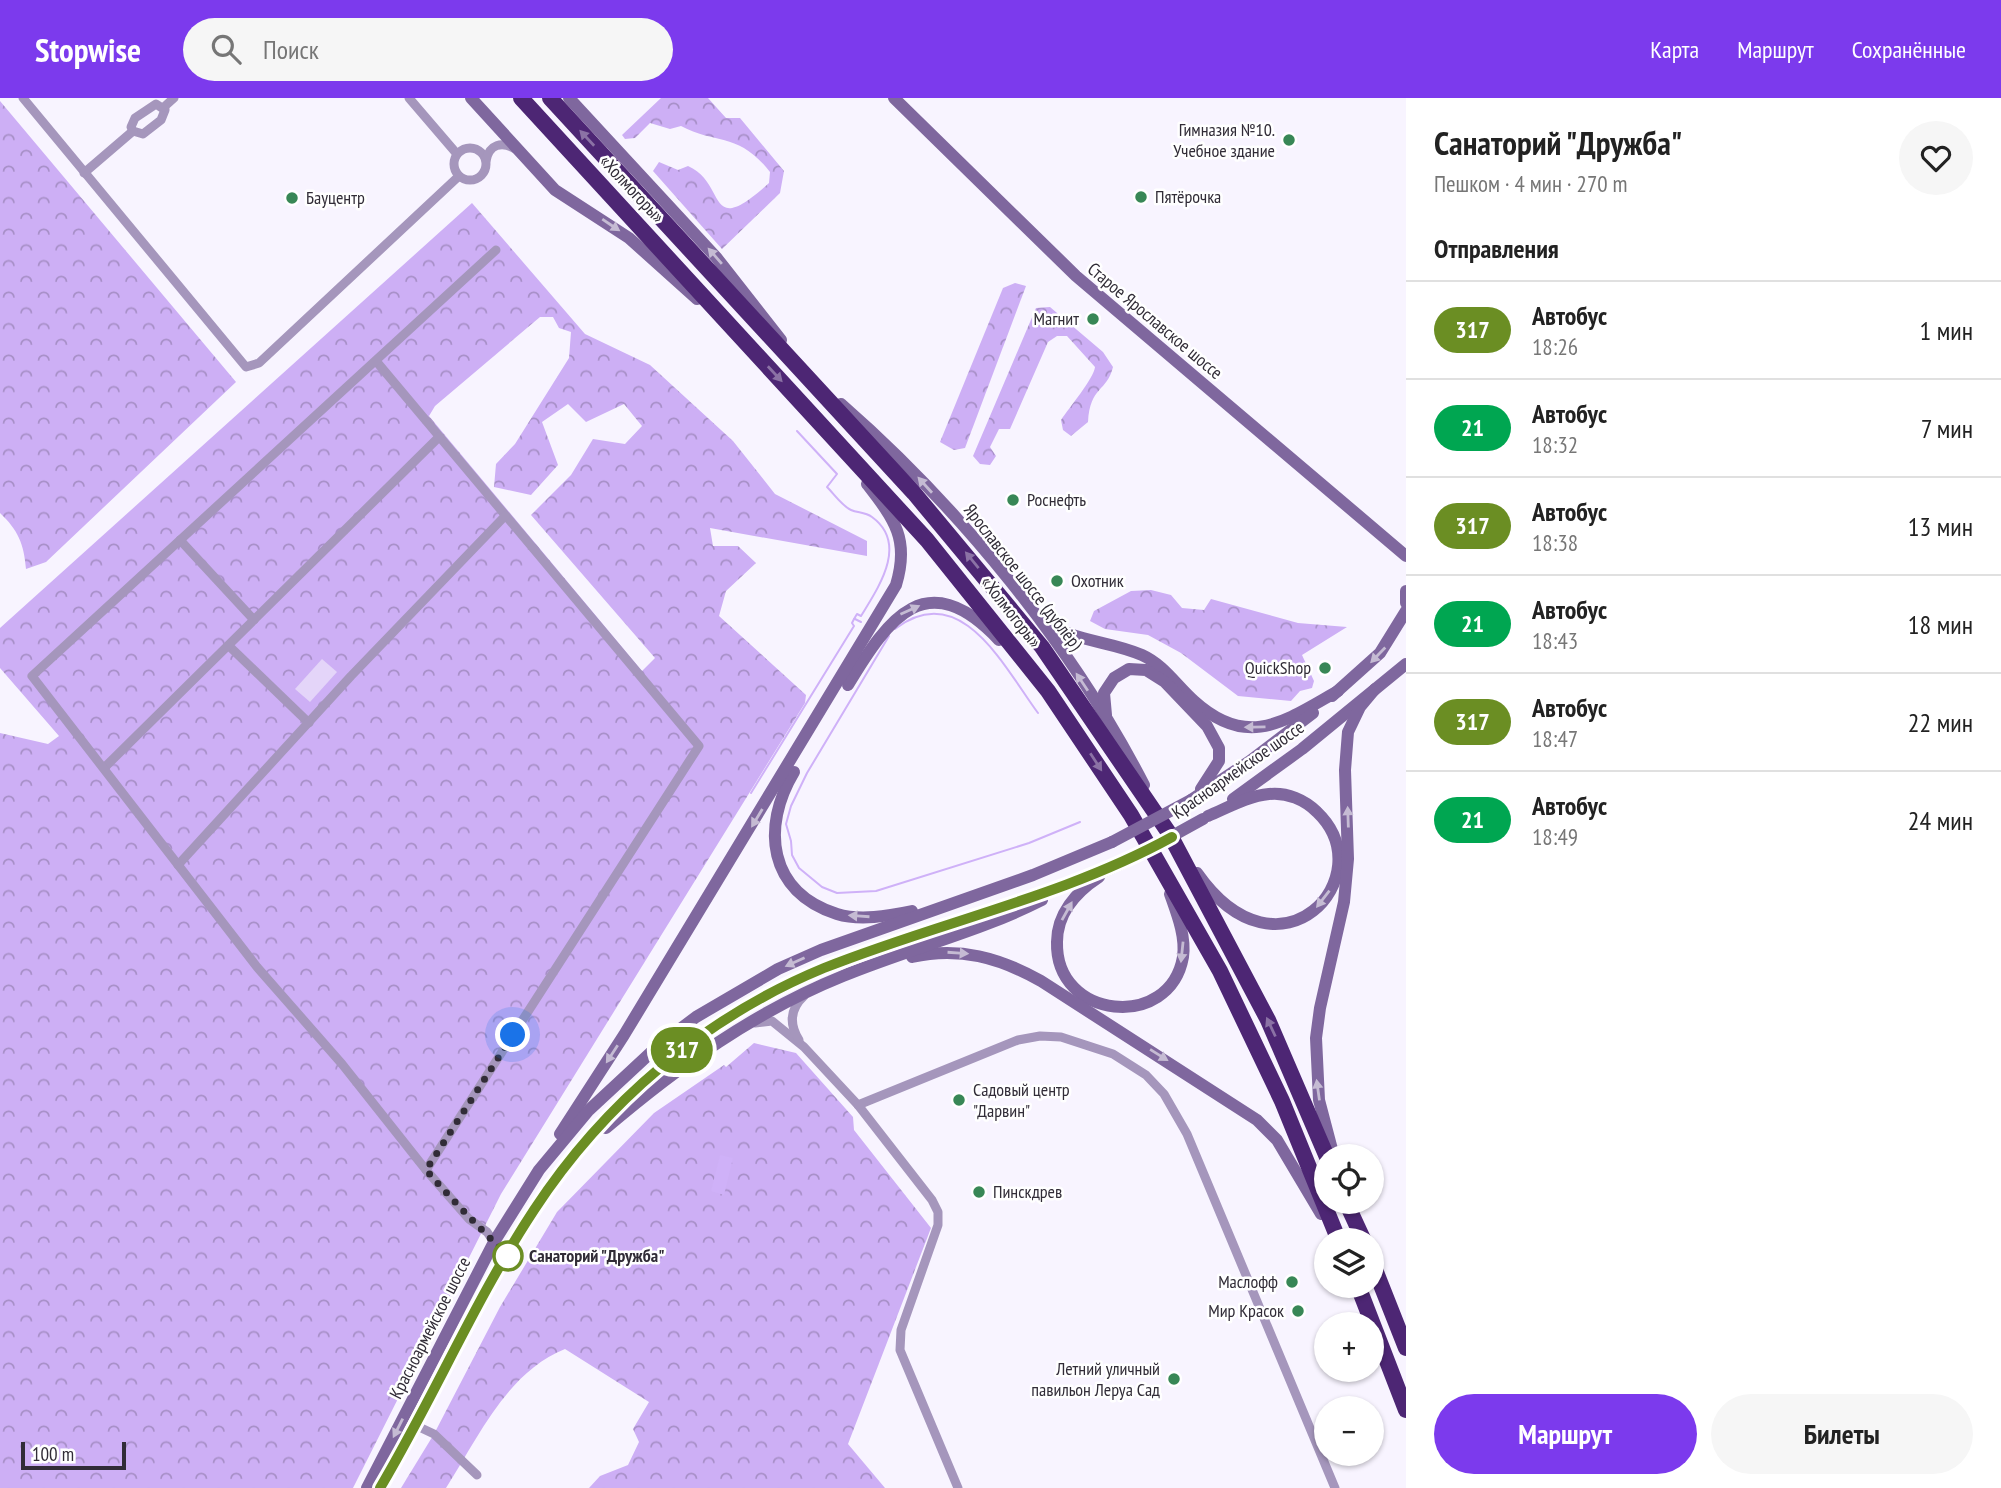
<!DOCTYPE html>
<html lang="ru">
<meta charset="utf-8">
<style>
:root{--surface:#fff;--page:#f6f6f6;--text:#222;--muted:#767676;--line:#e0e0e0;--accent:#7c3aed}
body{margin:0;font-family:"PT Sans Narrow",sans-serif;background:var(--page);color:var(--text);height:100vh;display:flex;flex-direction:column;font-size:26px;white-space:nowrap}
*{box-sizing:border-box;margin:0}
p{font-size:23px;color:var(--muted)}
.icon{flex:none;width:38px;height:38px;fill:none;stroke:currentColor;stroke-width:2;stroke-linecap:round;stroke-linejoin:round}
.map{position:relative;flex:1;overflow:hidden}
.panel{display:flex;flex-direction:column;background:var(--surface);width:595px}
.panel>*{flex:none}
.badge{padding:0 14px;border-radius:23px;font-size:24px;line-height:46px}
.buttons{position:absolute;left:1314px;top:1046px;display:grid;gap:14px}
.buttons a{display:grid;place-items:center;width:70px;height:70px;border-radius:50%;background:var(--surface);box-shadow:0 2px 5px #0004;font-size:35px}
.scale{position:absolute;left:21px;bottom:18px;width:105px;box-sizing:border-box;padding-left:7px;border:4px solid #312c37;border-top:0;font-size:19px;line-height:24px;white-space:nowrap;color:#312c37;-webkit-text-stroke:5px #fff;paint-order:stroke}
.you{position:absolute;width:35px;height:35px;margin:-18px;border:5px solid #fff;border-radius:50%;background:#1a73e8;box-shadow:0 0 0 10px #1a73e833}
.map>.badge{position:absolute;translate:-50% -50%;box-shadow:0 0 0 4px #fff}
h2{padding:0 28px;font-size:26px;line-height:63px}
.round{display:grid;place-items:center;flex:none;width:74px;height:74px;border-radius:37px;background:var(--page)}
.headline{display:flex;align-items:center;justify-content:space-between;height:119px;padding:0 28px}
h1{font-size:33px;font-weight:700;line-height:52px}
.action{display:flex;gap:14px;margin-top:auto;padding:14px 28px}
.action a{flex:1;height:80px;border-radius:42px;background:var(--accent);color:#fff;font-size:28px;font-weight:700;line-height:80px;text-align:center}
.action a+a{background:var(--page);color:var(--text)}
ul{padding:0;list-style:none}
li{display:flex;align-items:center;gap:21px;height:98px;padding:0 28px;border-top:2px solid var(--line)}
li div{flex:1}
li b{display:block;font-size:26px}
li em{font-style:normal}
li .badge{min-width:77px;font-weight:700;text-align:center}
header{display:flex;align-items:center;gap:42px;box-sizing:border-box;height:98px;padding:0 35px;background:var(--accent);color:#fff}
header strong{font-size:33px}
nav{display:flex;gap:38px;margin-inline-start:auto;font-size:24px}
.search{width:490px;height:63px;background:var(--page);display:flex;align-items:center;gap:18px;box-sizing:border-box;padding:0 24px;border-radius:38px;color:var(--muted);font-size:26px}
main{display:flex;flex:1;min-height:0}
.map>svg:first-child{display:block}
.forest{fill:url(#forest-crowns);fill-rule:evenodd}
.park{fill:#e4d5f9}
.water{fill:#cfb1f8}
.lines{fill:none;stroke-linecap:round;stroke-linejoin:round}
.stream{stroke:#cfb1f8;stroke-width:2}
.street{stroke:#a596bc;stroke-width:9}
.secondary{stroke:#7f679e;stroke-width:12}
.highway{stroke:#4d2674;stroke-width:16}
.secondary-bridge{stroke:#7f679e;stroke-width:12}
.oneway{fill:#8b72a5}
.oneway2{fill:#c5bbd3}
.line-casing{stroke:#fff;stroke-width:16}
.line{stroke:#6b8e23;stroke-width:10}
.walk{stroke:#312c37;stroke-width:7;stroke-dasharray:0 12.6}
.poi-dot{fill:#388756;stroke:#fff;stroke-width:2.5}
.stop-dot{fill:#fff;stroke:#6b8e23;stroke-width:3.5}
.labels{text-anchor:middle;stroke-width:5;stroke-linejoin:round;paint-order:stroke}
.poi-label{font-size:18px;fill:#312c37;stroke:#fff;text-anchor:end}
.street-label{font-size:18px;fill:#312c37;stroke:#fff}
.stop-label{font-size:18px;font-weight:bold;fill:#312c37;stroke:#fff;text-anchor:start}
</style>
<header>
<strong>Stopwise</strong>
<div class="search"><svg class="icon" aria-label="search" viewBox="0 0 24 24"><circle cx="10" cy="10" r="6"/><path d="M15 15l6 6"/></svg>Поиск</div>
<nav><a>Карта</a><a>Маршрут</a><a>Сохранённые</a></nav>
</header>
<main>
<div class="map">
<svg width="1406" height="1390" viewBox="0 0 1406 1390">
<defs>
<pattern id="forest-crowns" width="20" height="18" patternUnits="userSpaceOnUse" patternTransform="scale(1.75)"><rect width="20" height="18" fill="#cdaff5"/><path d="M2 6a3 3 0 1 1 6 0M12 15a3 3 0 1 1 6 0" fill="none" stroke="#a78fc7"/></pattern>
</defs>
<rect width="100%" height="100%" fill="#f8f4ff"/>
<g class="forest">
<path d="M661 0H708L726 20H740L784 73 780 95 722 151 653 73 659 64 678 72 688 68C728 85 705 143 769 85L770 74C739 34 717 47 681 28L670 31 650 25 635 40 625 41 622 37Z"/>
<path d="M0 3 236 284 46 464 26 471C24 446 18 432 0 415Z"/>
<path d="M472 105 585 236 650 267 733 343 775 396 867 443V458L710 430 713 448H738L756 465 726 493 719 518 806 597 805 605 501 1096 353 1390H0V635L48 646 59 638 0 570V530ZM540 219H553L559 230 571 234 569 260 515 346 496 366 494 389 531 397 558 367 542 324 568 306 586 324 624 306 642 328 625 346 593 341 571 377 531 417 655 560 642 573 429 318 435 308Z"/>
<polygon points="1015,185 1026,188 965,350 954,352 940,344 1003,190"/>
<path d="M1050 209 1103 254 1113 269C1107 294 1090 288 1088 324L1071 338 1063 332 1061 322C1069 310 1094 280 1095 269L1067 238H1057L1048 244 1010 331H999L990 349 996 358 990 367 980 366 973 358 1036 210Z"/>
<polygon points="1151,492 1171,497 1182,510 1204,512 1211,501 1298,525 1347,529 1302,557 1314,583 1312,590 1300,593 1291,603 1238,598 1181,555 1148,537 1105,531 1090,523 1094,513 1131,493"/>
<path d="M754 945 796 955 853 1019 854 1032 931 1130 848 1346 885 1390H589L600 1378 628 1367 639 1344 633 1331 649 1304 565 1251C507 1274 478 1340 446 1390H401L434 1336 500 1209 557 1114 654 1015 724 967 726 969Z"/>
</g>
<polygon class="park" points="322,561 337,574 310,604 295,591"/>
<polygon class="water" points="720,1057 733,1060 724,1097 711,1093"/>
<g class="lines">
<g class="stream">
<path d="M797 333 837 376 827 389C834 396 842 408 851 412 858 415 865 414 872 419 909 446 878 490 861 518L857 516 854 521"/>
<polyline points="855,521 861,524"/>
<path d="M895 531C961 480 1004 569 1038 615"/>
<polyline points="889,538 807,675 791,708 786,726 791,743 792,757 799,770 822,789 837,795 876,793 1029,745 1080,724"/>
<polyline points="751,695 854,528 852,525 854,521"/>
</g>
<g class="street">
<polyline points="23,0 246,269 259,265 459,78"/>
<polyline points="409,0 457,56"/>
<polygon points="156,6 165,12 161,22 143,36 133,33 131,29 135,20"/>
<polyline points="164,9 174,0"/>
<circle cx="470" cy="66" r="16"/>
<path d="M486 63C489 46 502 43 515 51"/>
<polyline points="84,75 133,33"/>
<polyline points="376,263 699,648 426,1072"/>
<polyline points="180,442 254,522"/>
<polyline points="229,548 309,625"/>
<polyline points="105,669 439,339"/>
<polyline points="178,767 351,578 505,418"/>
<polyline points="755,925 772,923 804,949 858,1007 932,1102 938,1114 938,1127 901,1232 900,1252 958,1390"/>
<path d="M799 942C789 926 790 911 804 898"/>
<polyline points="858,1007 1018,942 1040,938 1061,939 1113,956 1146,977 1164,996 1187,1036 1335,1390"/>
<polyline points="494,1144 487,1134 469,1121 426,1072 342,966 257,869 32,578 496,152"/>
<polyline points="417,1328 434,1336 477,1377"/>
</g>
<g class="secondary">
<polyline points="471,0 555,92 629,140 697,201"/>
<polyline points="569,0 716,159 781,242"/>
<polyline points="894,0 1076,178 1406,458"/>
<path d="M841 306C960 410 1072 547 1144 687"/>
<polyline points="1406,493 1406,505"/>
<path d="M1042 521C1071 544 1108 542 1142 557 1164 567 1176 587 1194 603 1248 652 1285 623 1338 593"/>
<path d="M848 587C889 519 927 466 999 542"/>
<polyline points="1332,598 1380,555 1406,513"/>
<polyline points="1106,617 1104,595 1114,580 1129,571 1146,572 1165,584 1207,628 1219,650 1219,663 1201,691"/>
<path d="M794 674C761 729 768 794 837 816 860 823 888 818 912 813"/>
<polyline points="1233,701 1302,651 1406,566"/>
<polyline points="1191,702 1250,663 1313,615"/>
<path d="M1197 775C1280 893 1384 778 1317 714 1305 702 1287 694 1269 696 1248 698 1227 710 1208 718"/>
<path d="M1099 779C1076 794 1057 816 1057 844 1055 922 1170 933 1183 859 1186 838 1177 816 1170 796"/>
<path d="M912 859C959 848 1000 860 1041 883L1257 1022 1277 1042 1321 1116"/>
<path d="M606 1030C679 968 754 914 843 878 908 851 979 834 1042 802"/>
<path d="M560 1036 624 937 896 487C910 441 894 421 867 386"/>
<polyline points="1334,1059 1319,1002 1316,940 1320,910 1344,804 1348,761 1345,672 1348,634 1360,609 1375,591"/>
<polyline points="367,1390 494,1144 539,1072 589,1012 659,947 696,919 778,871 821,852 1033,777 1112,744"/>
<path d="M380 1390C434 1299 476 1201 534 1112 604 1005 704 923 821 872 920 829 1028 809 1125 764"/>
</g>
<g class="highway">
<polyline points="521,0 927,442 1048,593 1131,717 1220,873 1282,1003 1339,1143"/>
<polyline points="550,0 914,395 1042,549 1169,735 1268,922 1327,1059"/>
<polyline points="1346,1104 1364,1143"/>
<polyline points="1372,1164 1406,1250"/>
<polyline points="1358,1188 1406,1312"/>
</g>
<g class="secondary-bridge">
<polyline points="1112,744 1191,702"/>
<polyline points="1125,764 1203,721"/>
</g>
</g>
<defs><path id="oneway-solid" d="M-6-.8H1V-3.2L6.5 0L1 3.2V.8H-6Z" transform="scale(1.75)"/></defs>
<g class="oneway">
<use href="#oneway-solid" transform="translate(587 40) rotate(-133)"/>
<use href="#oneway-solid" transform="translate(775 276) rotate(47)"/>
<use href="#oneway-solid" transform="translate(972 462) rotate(-129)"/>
<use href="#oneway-solid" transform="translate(1096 664) rotate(57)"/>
<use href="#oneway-solid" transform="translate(1271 929) rotate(-115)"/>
</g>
<g class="oneway2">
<use href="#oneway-solid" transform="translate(611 127) rotate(34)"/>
<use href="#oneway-solid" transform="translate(715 158) rotate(-131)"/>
<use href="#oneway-solid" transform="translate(925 387) rotate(-132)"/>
<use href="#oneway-solid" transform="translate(910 512) rotate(-24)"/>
<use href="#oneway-solid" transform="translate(1378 557) rotate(134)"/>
<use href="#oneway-solid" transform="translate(1082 584) rotate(-124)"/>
<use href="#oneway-solid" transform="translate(1255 629) rotate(179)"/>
<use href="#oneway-solid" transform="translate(1348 719) rotate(-92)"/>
<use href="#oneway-solid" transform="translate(757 720) rotate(121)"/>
<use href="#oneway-solid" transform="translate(1323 801) rotate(128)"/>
<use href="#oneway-solid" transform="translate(1067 813) rotate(-61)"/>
<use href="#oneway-solid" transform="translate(859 818) rotate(-176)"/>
<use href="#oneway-solid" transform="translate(1182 854) rotate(96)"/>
<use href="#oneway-solid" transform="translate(958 855) rotate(4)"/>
<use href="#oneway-solid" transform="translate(795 864) rotate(156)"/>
<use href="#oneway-solid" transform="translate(612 956) rotate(123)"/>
<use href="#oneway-solid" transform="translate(1159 957) rotate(32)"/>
<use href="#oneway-solid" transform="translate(1318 992) rotate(-98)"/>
<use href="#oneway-solid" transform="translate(398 1330) rotate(117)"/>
</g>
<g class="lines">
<defs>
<path id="line" d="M380 1390C434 1299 476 1200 534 1112 604 1005 705 919 824 870 939 824 1063 799 1172 739"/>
</defs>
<use href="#line" class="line-casing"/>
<use href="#line" class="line"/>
<path class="walk" d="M508 1158C480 1130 452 1102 426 1072L513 937"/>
</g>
<g class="poi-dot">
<circle cx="1289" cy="42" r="7"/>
<circle cx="1141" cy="99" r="7"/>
<circle cx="292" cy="100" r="7"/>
<circle cx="1093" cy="221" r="7"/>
<circle cx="1013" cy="402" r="7"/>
<circle cx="1057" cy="483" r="7"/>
<circle cx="1325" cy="570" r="7"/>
<circle cx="959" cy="1002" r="7"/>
<circle cx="979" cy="1094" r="7"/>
<circle cx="1292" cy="1184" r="7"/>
<circle cx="1298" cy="1213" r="7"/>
<circle cx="1174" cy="1281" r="7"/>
</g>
<circle class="stop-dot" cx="508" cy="1158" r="14"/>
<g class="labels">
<g class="poi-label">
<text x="1275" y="38">Гимназия №10.<tspan x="1275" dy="21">Учебное здание</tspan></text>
<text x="1155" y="105" text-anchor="start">Пятёрочка</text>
<text x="306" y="106" text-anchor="start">Бауцентр</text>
<text x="1079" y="227">Магнит</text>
<text x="1027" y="408" text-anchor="start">Роснефть</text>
<text x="1071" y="489" text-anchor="start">Охотник</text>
<text x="1311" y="576">QuickShop</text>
<text x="973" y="998" text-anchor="start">Садовый центр<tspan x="973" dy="21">"Дарвин"</tspan></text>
<text x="993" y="1100" text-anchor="start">Пинскдрев</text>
<text x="1278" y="1190">Маслофф</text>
<text x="1284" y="1219">Мир Красок</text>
<text x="1160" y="1277">Летний уличный<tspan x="1160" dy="21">павильон Леруа Сад</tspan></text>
</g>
<g class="street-label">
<text transform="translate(632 91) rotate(47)" y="6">«Холмогоры»</text>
<text transform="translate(1155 223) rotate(40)" y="6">Старое Ярославское шоссе</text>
<text transform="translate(1023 479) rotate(52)" y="6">Ярославское шоссе (дублёр)</text>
<text transform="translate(1011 514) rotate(52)" y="6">«Холмогоры»</text>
<text transform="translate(1238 672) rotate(-35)" y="6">Красноармейское шоссе</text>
<text transform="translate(430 1230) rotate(-63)" y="6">Красноармейское шоссе</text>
</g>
<g class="stop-label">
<text x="529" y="1164">Санаторий "Дружба"</text>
</g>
</g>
</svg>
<div class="buttons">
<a><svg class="icon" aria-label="locate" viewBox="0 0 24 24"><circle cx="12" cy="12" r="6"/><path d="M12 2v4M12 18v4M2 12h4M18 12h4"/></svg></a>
<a><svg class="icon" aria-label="layers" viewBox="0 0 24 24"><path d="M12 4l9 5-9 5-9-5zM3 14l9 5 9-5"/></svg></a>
<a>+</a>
<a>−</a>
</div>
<div class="scale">100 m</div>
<div class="you" style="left:513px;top:937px"></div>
<b class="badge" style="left:682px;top:952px;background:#6b8e23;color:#fff">317</b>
</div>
<section class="panel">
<div class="headline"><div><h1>Санаторий &quot;Дружба&quot;</h1><p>Пешком · 4 мин · 270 m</p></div><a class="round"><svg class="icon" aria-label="heart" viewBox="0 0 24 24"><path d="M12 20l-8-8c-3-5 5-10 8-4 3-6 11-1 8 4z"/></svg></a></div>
<h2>Отправления</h2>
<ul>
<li><span class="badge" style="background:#6b8e23;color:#fff">317</span><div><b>Автобус</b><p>18:26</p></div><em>1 мин</em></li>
<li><span class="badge" style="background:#00a651;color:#fff">21</span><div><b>Автобус</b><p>18:32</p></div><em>7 мин</em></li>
<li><span class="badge" style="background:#6b8e23;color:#fff">317</span><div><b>Автобус</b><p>18:38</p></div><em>13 мин</em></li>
<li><span class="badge" style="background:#00a651;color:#fff">21</span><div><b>Автобус</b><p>18:43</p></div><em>18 мин</em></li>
<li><span class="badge" style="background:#6b8e23;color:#fff">317</span><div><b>Автобус</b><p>18:47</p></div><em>22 мин</em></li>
<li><span class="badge" style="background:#00a651;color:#fff">21</span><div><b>Автобус</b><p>18:49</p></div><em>24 мин</em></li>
</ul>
<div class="action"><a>Маршрут</a><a>Билеты</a></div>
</section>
</main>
